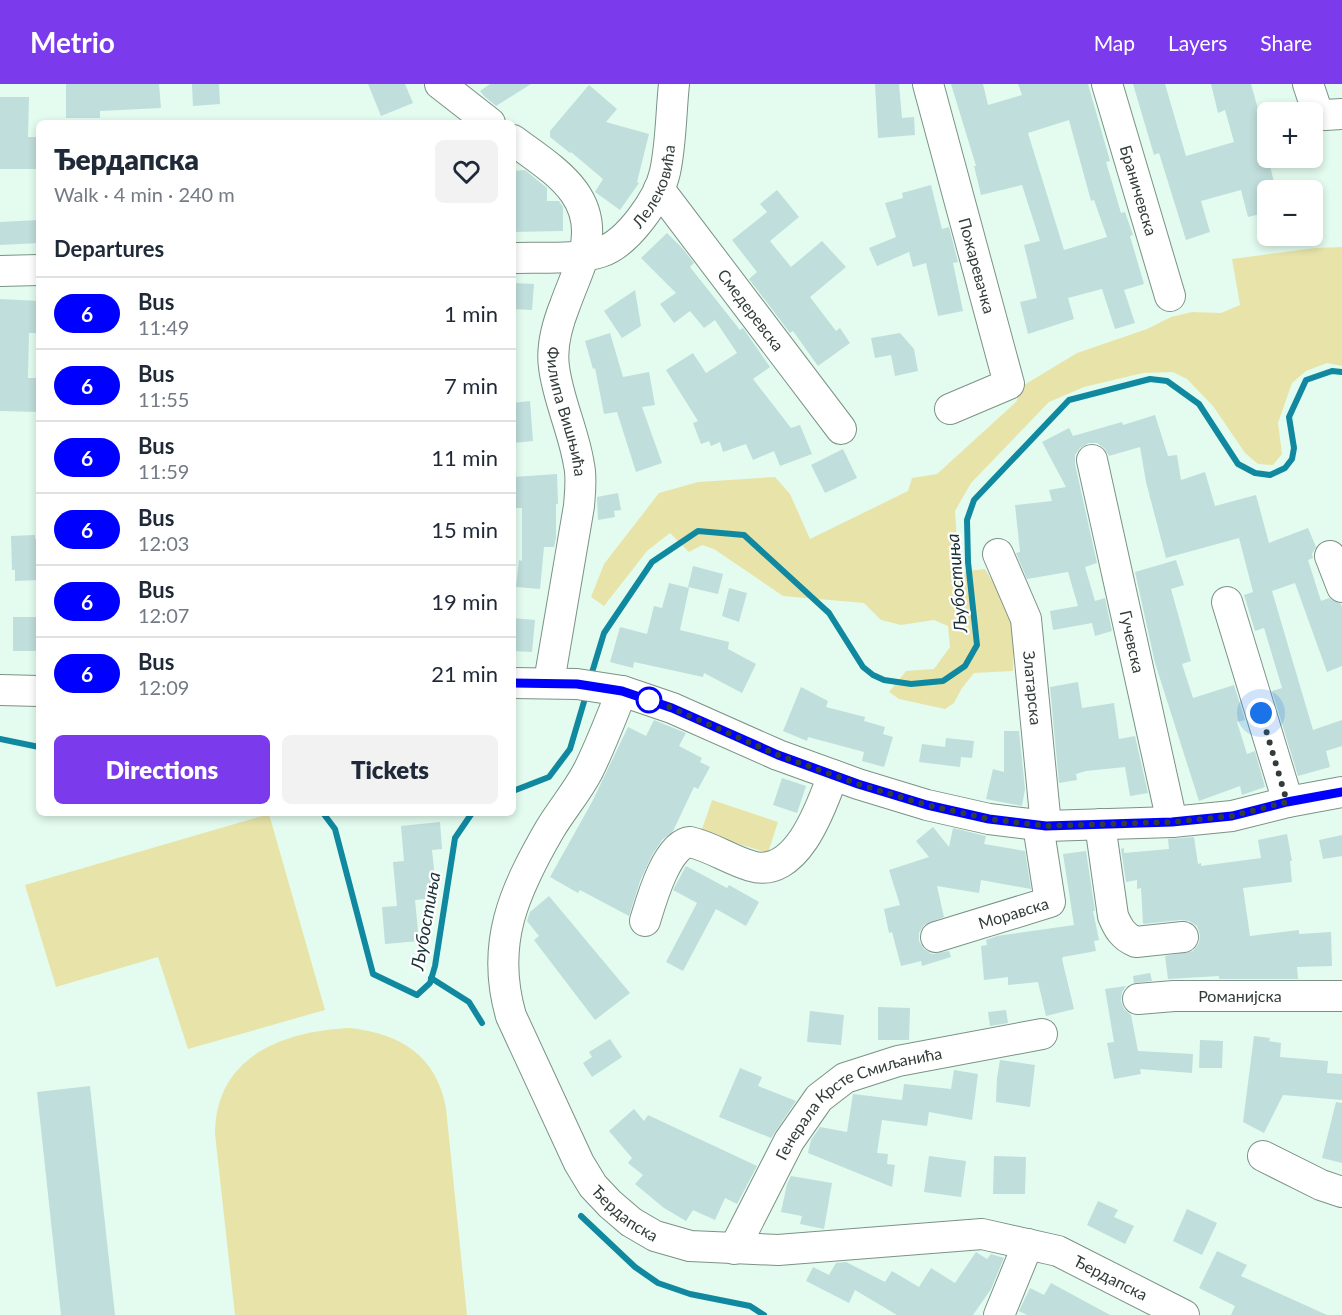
<!DOCTYPE html>
<meta charset="utf-8">
<style>
:root{--surface:#fff;--page:#f2f2f3;--text:#1f2937;--muted:#747a83;--line:#e0e1e3;--accent:#7c3aed}
body{margin:0;font-family:Lato,sans-serif;background:var(--page);color:var(--text);height:100vh;display:flex;flex-direction:column;font-size:22px;white-space:nowrap}
*{box-sizing:border-box;margin:0}
p{font-size:20px;color:var(--muted)}
.icon{flex:none;width:33px;height:33px;fill:none;stroke:currentColor;stroke-width:2;stroke-linecap:round;stroke-linejoin:round}
.map{position:relative;flex:1;overflow:hidden}
.details{position:absolute;left:36px;top:36px;width:480px;height:696px;display:flex;flex-direction:column;background:var(--surface);border-radius:9px;box-shadow:0 3px 9px #0003}
.details>*{flex:none}
.badge{padding:0 12px;border-radius:20px;font-size:21px;line-height:39px}
.fabs{position:absolute;left:1257px;top:18px;display:grid;gap:12px}
.fabs a{display:grid;place-items:center;width:66px;height:66px;border-radius:9px;background:var(--surface);box-shadow:0 3px 9px #0003;font-size:30px}
.you{position:absolute;width:30px;height:30px;margin:-15px;border:4px solid #fff;border-radius:50%;background:#1a73e8;box-shadow:0 0 0 9px #1a73e833}
.map>.badge{position:absolute;translate:-50% -50%;box-shadow:0 0 0 3px #fff}
h2{padding:0 18px;font-size:22px;line-height:54px}
.round{display:grid;place-items:center;flex:none;width:63px;height:63px;border-radius:9px;background:var(--page)}
.summary{display:flex;align-items:center;justify-content:space-between;height:102px;padding:0 18px}
h1{font-size:28px;font-weight:800;line-height:45px}
.primary-button{display:flex;gap:12px;margin-top:auto;padding:12px 18px}
.primary-button a{flex:1;height:69px;border-radius:9px;background:var(--accent);color:#fff;font-size:24px;font-weight:800;line-height:69px;text-align:center}
.primary-button a+a{background:var(--page);color:var(--text)}
ul{padding:0;list-style:none}
li{display:flex;align-items:center;gap:18px;height:72px;padding:0 18px;border-top:2px solid var(--line)}
li div{flex:1}
li b{display:block;font-size:22px}
li em{font-style:normal}
li .badge{min-width:66px;font-weight:700;text-align:center}
header{display:flex;align-items:center;gap:36px;box-sizing:border-box;height:84px;padding:0 30px;background:var(--accent);color:#fff}
header strong{font-size:28px}
nav{display:flex;gap:33px;margin-inline-start:auto;font-size:21px}
.map>svg:first-child{display:block}
.green{fill:#e8e4a9}
.lines{fill:none;stroke-linecap:round;stroke-linejoin:round}
.stream{stroke:#1089a0;stroke-width:6}
.building{fill:#c0dedb;fill-rule:evenodd}
.minor-casing{stroke:#7c9286;stroke-width:32}
.minor{stroke:#fff;stroke-width:30}
.line-casing{stroke:#fff;stroke-width:14}
.line{stroke:#00f;stroke-width:9}
.walk{stroke:#333d38;stroke-width:6;stroke-dasharray:0 10.8}
.stop-dot{fill:#fff;stroke:#00f;stroke-width:3}
.labels{text-anchor:middle;stroke-width:4.5;stroke-linejoin:round;paint-order:stroke}
.street-label{font-size:16px;fill:#333d38;stroke:#fff}
.water-label{font-size:18px;font-style:italic;fill:#1a3037;stroke:#fff}
</style>
<header>
<strong>Metrio</strong>
<nav><a>Map</a><a>Layers</a><a>Share</a></nav>
</header>
<div class="map">
<svg width="1342" height="1231" viewBox="0 0 1342 1231">
<rect width="100%" height="100%" fill="#e3fcef"/>
<g class="green">
<polygon points="1342,163 1342,282 1327,279 1306,287 1292,299 1278,339 1282,370 1273,381 1258,380 1245,369 1213,322 1187,295 1173,288 1143,289 1084,303 1049,318 971,399 955,427 959,488 985,485 1008,523 1014,550 1013,587 974,589 962,604 954,619 945,625 899,615 889,608 906,587 934,585 950,563 948,542 934,536 901,541 881,536 864,519 783,512 714,465 702,461 689,468 670,449 647,467 604,522 591,513 604,480 659,409 698,398 775,393 790,410 810,455 908,407 912,394 937,390 1016,318 1024,301 1077,269 1147,245 1171,233 1192,228 1221,229 1240,221 1232,175 1316,164"/>
<polygon points="712,716 778,738 768,769 701,748"/>
<polygon points="269,730 325,926 188,965 158,873 56,903 25,801"/>
<path d="M350 944C401 950 436 971 446 1024L467 1231H235L215 1050C215 973 282 947 350 944Z"/>
</g>
<g class="lines">
<g class="stream">
<polyline points="590,595 604,549 652,478 698,447 744,451 829,529 863,583 873,591 884,596 911,600 943,597 965,582 977,561 968,478 967,436 974,416 1069,316 1150,295 1167,297 1199,320 1238,380 1255,389 1270,391 1285,384 1292,375 1294,364 1289,333 1306,296 1332,287 1342,288"/>
<polyline points="0,655 39,663"/>
<polyline points="513,707 549,693 570,665 586,611"/>
<polyline points="323,729 335,745 373,890 417,911 430,899 435,882 455,754 472,729"/>
<polyline points="431,894 469,918 482,939"/>
<polyline points="581,1132 635,1183 658,1199 690,1210 750,1222 764,1231"/>
</g>
</g>
<g class="building">
<polygon points="66,0 159,0 161,24 100,27 100,34 66,34"/>
<polygon points="192,0 219,0 220,20 193,22"/>
<polygon points="368,0 405,0 413,19 381,32"/>
<polygon points="490,0 531,0 496,22 484,12 480,7"/>
<polygon points="875,0 899,0 902,34 914,33 915,51 878,54"/>
<path d="M951 0H983L988 21 1022 11 1018 0H1088L1110 77 1106 78 1121 129 1125 128 1133 151 1130 152 1144 200 1124 206 1135 239 1115 245 1102 205 1068 214 1074 235 1028 250 1020 218 1037 214 1024 161 1040 157 1022 101 981 111 974 82H976ZM1069 36 1091 117 1094 116 1107 153 1064 166 1028 49Z"/>
<polygon points="1133,0 1165,0 1186,72 1234,58 1225,26 1218,29 1211,0 1251,0 1268,61 1268,74 1276,106 1268,106 1268,128 1248,133 1241,106 1201,117 1210,148 1186,156 1159,69 1154,71"/>
<polygon points="589,1 617,25 606,38 649,50 637,98 639,99 620,126 595,108 603,95 571,68 570,69 550,53 550,47"/>
<polygon points="0,13 29,13 28,53 39,53 39,85 0,85"/>
<polygon points="525,86 547,104 547,117 559,117 563,123 563,147 513,148 513,87"/>
<polygon points="931,101 942,145 949,143 958,178 953,179 963,227 938,232 926,179 913,183 909,168 877,182 869,164 896,153 885,119 903,114 902,109"/>
<polygon points="777,106 799,133 770,157 791,183 822,157 846,183 810,213 836,247 840,244 850,259 818,282 793,247 790,249 749,195 757,188 732,156 767,128 760,120"/>
<polygon points="39,136 39,159 0,161 0,138"/>
<polygon points="667,149 683,165 694,179 690,183 740,246 743,244 770,283 753,295 791,344 800,341 812,370 780,382 774,367 753,376 746,360 723,368 720,358 711,362 709,357 701,360 693,339 698,337 666,286 693,269 706,289 737,269 715,236 704,244 690,227 674,239 660,220 676,209 641,174"/>
<polygon points="513,199 534,200 532,226 513,225"/>
<polygon points="635,206 641,242 622,254 604,227"/>
<polygon points="0,215 39,217 39,249 29,249 28,294 39,294 39,328 0,327"/>
<polygon points="610,249 623,293 649,288 655,321 642,323 662,379 636,388 617,328 604,330 595,284 593,285 585,257"/>
<polygon points="900,249 914,265 918,287 895,292 891,271 875,274 871,254"/>
<polygon points="530,317 533,357 513,359 513,319"/>
<polygon points="1155,331 1168,372 1177,371 1181,396 1205,388 1215,422 1256,411 1269,459 1308,444 1316,463 1312,470 1313,474 1308,476 1321,517 1329,514 1341,520 1342,523 1342,582 1327,588 1295,499 1272,507 1313,646 1342,636 1342,662 1326,667 1330,683 1298,692 1272,607 1282,604 1264,544 1255,547 1244,511 1253,508 1239,454 1166,474 1146,398 1140,363 1109,372 1104,364 1097,359 1089,359 1080,364 1075,371 1075,380 1097,479 1085,483 1095,517 1105,514 1112,547 1095,552 1092,539 1053,546 1050,527 1078,522 1068,488 1027,495 1016,469 1020,468 1015,421 1052,417 1049,406 1066,403 1042,358 1069,344 1073,352 1122,338 1123,341"/>
<polygon points="843,365 857,394 825,409 811,381"/>
<polygon points="557,390 558,420 556,420 556,454 554,463 544,463 540,505 516,503 519,476 522,477 522,424 513,424 513,393"/>
<polygon points="618,409 621,426 614,427 615,433 598,436 597,413"/>
<polygon points="35,451 35,455 39,455 39,496 15,497 15,486 12,486 11,452"/>
<polygon points="1176,476 1184,501 1171,505 1191,577 1182,580 1193,614 1234,601 1245,636 1237,638 1247,670 1255,667 1265,703 1242,711 1240,702 1199,717 1155,579 1135,488"/>
<polygon points="693,482 723,490 718,510 688,503"/>
<polygon points="669,499 689,504 680,546 729,558 728,565 756,580 742,609 704,589 703,593 634,578 633,584 610,578 620,543 647,550 654,522 662,524"/>
<polygon points="729,504 747,509 739,538 722,532"/>
<rect x="13" y="533" width="26" height="34"/>
<polygon points="513,534 535,536 532,568 513,567"/>
<polygon points="1078,598 1082,624 1114,619 1119,655 1135,652 1148,709 1130,712 1125,683 1086,687 1076,690 1077,696 1059,699 1050,603"/>
<polygon points="801,603 828,617 826,623 865,633 864,637 885,643 883,650 893,653 884,683 862,677 864,668 808,653 807,657 783,647"/>
<polygon points="654,636 686,649 679,662 702,674 700,678 710,683 698,705 694,703 673,747 662,756 652,771 640,797 629,832 580,806 578,809 550,793 592,718 628,643 646,652"/>
<polygon points="1004,647 1019,647 1025,705 1022,722 986,715 993,685 1004,688"/>
<polygon points="946,654 974,657 972,674 961,673 960,683 919,678 922,660 945,663"/>
<polygon points="782,694 806,702 797,729 773,721"/>
<polygon points="440,738 442,765 432,766 437,814 415,816 419,857 385,860 382,823 397,822 393,778 404,777 401,742"/>
<polygon points="933,743 949,763 953,744 986,752 984,760 1025,767 1031,805 981,796 979,809 937,802 944,833 924,841 919,849 919,857 924,865 932,870 949,867 951,873 922,882 921,877 901,882 892,848 889,849 884,825 900,821 889,786 929,773 916,757"/>
<polygon points="1287,750 1292,777 1290,777 1292,798 1243,804 1250,852 1299,846 1299,850 1331,848 1332,882 1297,883 1298,895 1219,895 1219,892 1168,895 1165,872 1193,867 1199,859 1200,851 1197,842 1189,837 1181,836 1143,840 1141,804 1137,805 1137,796 1126,798 1121,765 1124,764 1124,769 1169,765 1168,755 1194,753 1198,780 1201,779 1201,782 1261,774 1258,756"/>
<polygon points="1342,751 1342,772 1323,775 1319,756"/>
<polygon points="1086,767 1095,827 1093,827 1099,856 1094,857 1096,867 1063,873 1062,875 1074,925 1046,932 1038,898 1008,901 1008,893 984,896 981,862 987,861 986,856 997,852 1074,841 1063,770"/>
<polygon points="686,782 727,804 729,801 759,818 746,842 716,825 683,887 666,878 697,819 673,806"/>
<polygon points="549,812 630,909 595,936 534,856 539,852 527,837 530,828"/>
<polygon points="1150,889 1152,897 1134,899 1133,892"/>
<polygon points="1126,902 1122,908 1121,917 1124,925 1131,931 1138,967 1193,970 1192,989 1140,985 1141,990 1114,995 1107,959 1114,958 1105,905"/>
<polygon points="878,923 910,924 909,956 878,956"/>
<polygon points="1006,926 1008,939 990,942 988,928"/>
<polygon points="810,927 844,931 841,961 807,958"/>
<polygon points="1254,952 1270,954 1269,957 1281,959 1280,973 1328,977 1327,989 1342,990 1342,1016 1283,1011 1264,1049 1243,1038"/>
<polygon points="610,955 622,973 592,993 583,979 592,973 589,968"/>
<polygon points="1200,956 1223,957 1222,984 1199,984"/>
<polygon points="1000,976 1035,981 1030,1023 996,1018 997,994"/>
<polygon points="740,984 762,993 758,1002 796,1017 771,1054 719,1033"/>
<polygon points="954,986 978,990 972,1036 929,1028 927,1042 882,1036 877,1069 888,1070 887,1080 895,1081 892,1103 808,1069 811,1056 820,1043 847,1048 853,1010 902,1016 904,1000 951,1005"/>
<polygon points="90,1002 115,1231 61,1231 37,1008"/>
<polygon points="1336,1018 1342,1019 1342,1079 1322,1074"/>
<polygon points="634,1025 644,1037 648,1031 757,1082 737,1120 725,1114 715,1136 693,1126 686,1137 664,1124 635,1100 643,1091 628,1079 632,1074 609,1047"/>
<polygon points="929,1072 966,1077 961,1113 924,1108"/>
<polygon points="994,1072 1026,1073 1025,1110 993,1110"/>
<polygon points="791,1092 832,1099 824,1145 800,1140 802,1132 781,1128 787,1100"/>
<polygon points="1098,1117 1118,1126 1114,1133 1134,1142 1125,1160 1087,1141"/>
<polygon points="1187,1125 1217,1139 1202,1171 1173,1157"/>
<polygon points="1217,1167 1247,1181 1241,1192 1327,1231 1231,1231 1235,1222 1199,1204"/>
<polygon points="976,1168 987,1175 991,1170 1004,1174 991,1205 973,1231 897,1231 855,1206 849,1219 806,1197 813,1183 829,1191 836,1179 846,1178 885,1198 892,1187 919,1203 931,1184 955,1199"/>
<polygon points="1051,1199 1110,1231 1027,1231 1019,1227 1030,1204 1044,1211"/>
</g>
<g class="lines">
<defs>
<g id="minor">
<polyline points="440,0 490,39"/>
<path id="s1" d="M928 0 1009 300 950 325"/>
<path id="s2" d="M1107 0 1170 212"/>
<polyline points="1308,0 1317,27 1325,31 1342,30"/>
<path id="s3" d="M513 56C553 86 600 111 584 170 579 187 571 204 565 221 557 241 551 262 554 283 558 316 574 348 579 381 582 394 580 408 579 422L549 598"/>
<path id="s4" d="M659 105 841 345"/>
<path id="s5" d="M513 174C538 173 578 176 601 168 628 159 659 115 665 88 671 61 671 28 674 0"/>
<polyline points="0,187 39,186"/>
<path id="s6" d="M1092 376 1172 738"/>
<path id="s7" d="M998 470 1026 535 1046 742"/>
<polyline points="1330,472 1342,503"/>
<polyline points="1227,518 1288,718"/>
<polyline points="513,599 577,600 622,607 672,624 778,671 858,700 927,721 989,735 1046,742 1172,738 1232,732 1288,718 1342,708"/>
<polyline points="0,606 39,607"/>
<path id="s8" d="M622 607C611 634 601 661 588 687 577 708 562 725 550 745 514 807 490 860 511 932L579 1079 593 1102 610 1120 631 1138 655 1152 690 1162 778 1166 982 1150 1058 1167 1184 1231"/>
<path d="M1100 740 1113 832C1118 844 1123 853 1136 858L1183 853"/>
<path d="M645 837C651 817 667 760 690 758 712 763 730 776 751 782 796 796 821 724 833 691"/>
<path id="s9" d="M936 853 1050 818 1038 741"/>
<path id="s10" d="M1138 915 1174 912H1342"/>
<polyline points="1263,1072 1321,1101 1342,1108"/>
<path id="s11" d="M734 1165 789 1057 819 1014 845 994 898 977 1042 950"/>
<polyline points="999,1231 1028,1160"/>
</g>
</defs>
<use href="#minor" class="minor-casing"/>
<use href="#minor" class="minor"/>
</g>
<g class="lines">
<defs>
<polyline id="line" points="513,599 577,600 622,607 672,624 778,671 858,700 927,721 989,735 1046,742 1172,738 1232,732 1287,718 1342,708"/>
</defs>
<use href="#line" class="line-casing"/>
<use href="#line" class="line"/>
<polyline class="walk" points="649,616 672,624 778,671 858,700 927,721 989,735 1046,742 1172,738 1232,732 1287,718 1261,629"/>
</g>
<circle class="stop-dot" cx="649" cy="616" r="12"/>
<g class="labels">
<g class="street-label">
<text dy="6" stroke="none"><textPath href="#s5" startOffset="177">Лелековића</textPath></text>
<text dy="6" stroke="none"><textPath href="#s2" startOffset="111">Браничевска</textPath></text>
<text dy="6" stroke="none"><textPath href="#s1" startOffset="188">Пожаревачка</textPath></text>
<text dy="6" stroke="none"><textPath href="#s4" startOffset="152">Смедеревска</textPath></text>
<text dy="6" stroke="none"><textPath href="#s3" startOffset="310">Филипа Вишњића</textPath></text>
<text dy="6" stroke="none"><textPath href="#s6" startOffset="186">Гучевска</textPath></text>
<text dy="6" stroke="none"><textPath href="#s7" startOffset="140">Златарска</textPath></text>
<text dy="6" stroke="none"><textPath href="#s9" startOffset="81">Моравска</textPath></text>
<text dy="6" stroke="none"><textPath href="#s10" startOffset="102">Романијска</textPath></text>
<text dy="6" stroke="none"><textPath href="#s11" startOffset="204">Генерала Крсте Смиљанића</textPath></text>
<text dy="6" stroke="none"><textPath href="#s8" startOffset="585">Ђердапска</textPath></text>
<text dy="6" stroke="none"><textPath href="#s8" startOffset="1089">Ђердапска</textPath></text>
</g>
<g class="water-label">
<text transform="translate(957 499) rotate(-95)" y="6">Љубостиња</text>
<text transform="translate(426 837) rotate(-80)" y="6">Љубостиња</text>
</g>
</g>
</svg>
<div class="fabs">
<a>+</a>
<a>−</a>
</div>
<div class="you" style="left:1261px;top:629px"></div>
<section class="details">
<div class="summary"><div><h1>Ђердапска</h1><p>Walk · 4 min · 240 m</p></div><a class="round"><svg class="icon" aria-label="heart" viewBox="0 0 24 24"><path d="M12 20l-8-8c-3-5 5-10 8-4 3-6 11-1 8 4z"/></svg></a></div>
<h2>Departures</h2>
<ul>
<li><span class="badge" style="background:#00f;color:#fff">6</span><div><b>Bus</b><p>11:49</p></div><em>1 min</em></li>
<li><span class="badge" style="background:#00f;color:#fff">6</span><div><b>Bus</b><p>11:55</p></div><em>7 min</em></li>
<li><span class="badge" style="background:#00f;color:#fff">6</span><div><b>Bus</b><p>11:59</p></div><em>11 min</em></li>
<li><span class="badge" style="background:#00f;color:#fff">6</span><div><b>Bus</b><p>12:03</p></div><em>15 min</em></li>
<li><span class="badge" style="background:#00f;color:#fff">6</span><div><b>Bus</b><p>12:07</p></div><em>19 min</em></li>
<li><span class="badge" style="background:#00f;color:#fff">6</span><div><b>Bus</b><p>12:09</p></div><em>21 min</em></li>
</ul>
<div class="primary-button"><a>Directions</a><a>Tickets</a></div>
</section>
</div>
